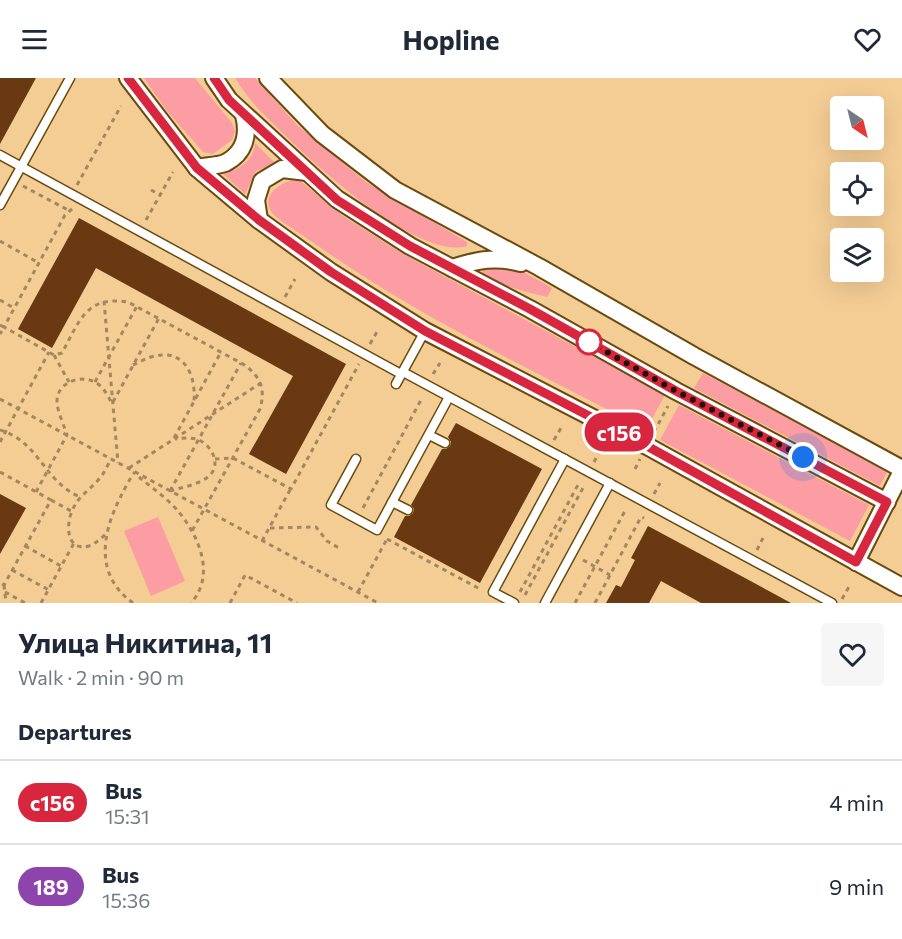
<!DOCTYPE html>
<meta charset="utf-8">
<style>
:root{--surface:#fff;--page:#f6f6f7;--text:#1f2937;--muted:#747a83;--line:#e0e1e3}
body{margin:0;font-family:Commissioner,sans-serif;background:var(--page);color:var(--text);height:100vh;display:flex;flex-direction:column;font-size:22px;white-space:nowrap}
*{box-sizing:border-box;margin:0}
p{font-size:20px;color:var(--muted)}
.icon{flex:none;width:33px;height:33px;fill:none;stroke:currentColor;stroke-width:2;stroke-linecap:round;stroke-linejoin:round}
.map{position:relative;height:525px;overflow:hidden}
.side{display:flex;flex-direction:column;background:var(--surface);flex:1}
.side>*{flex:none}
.badge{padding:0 12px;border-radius:20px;font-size:21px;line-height:39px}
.needle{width:39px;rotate:145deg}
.buttons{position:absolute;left:830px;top:18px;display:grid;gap:12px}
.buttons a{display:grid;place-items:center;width:54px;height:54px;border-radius:6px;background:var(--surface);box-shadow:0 6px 24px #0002;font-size:30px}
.you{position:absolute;width:30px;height:30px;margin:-15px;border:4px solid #fff;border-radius:50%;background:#1a73e8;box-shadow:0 0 0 9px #1a73e833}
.map>.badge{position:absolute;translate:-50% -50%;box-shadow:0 0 0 3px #fff}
h2{padding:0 18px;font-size:22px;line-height:54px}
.round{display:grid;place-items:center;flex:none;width:63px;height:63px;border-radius:6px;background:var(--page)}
.headline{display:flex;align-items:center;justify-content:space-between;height:102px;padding:0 18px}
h1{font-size:28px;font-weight:700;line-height:45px}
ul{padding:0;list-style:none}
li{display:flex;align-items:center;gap:18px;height:84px;padding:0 18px;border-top:2px solid var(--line)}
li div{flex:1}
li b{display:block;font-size:22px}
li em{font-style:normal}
li .badge{min-width:66px;font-weight:700;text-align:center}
header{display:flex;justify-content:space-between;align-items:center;height:78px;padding:0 18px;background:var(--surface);font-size:27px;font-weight:700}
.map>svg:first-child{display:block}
.green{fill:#fb9da2}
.building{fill:#693a12}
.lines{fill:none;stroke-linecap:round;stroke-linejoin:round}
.service-casing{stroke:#6b4a0e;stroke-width:11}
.minor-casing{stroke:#6b4a0e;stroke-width:20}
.path{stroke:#a5875d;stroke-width:3;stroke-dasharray:4.5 4.5;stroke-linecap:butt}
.service{stroke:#fff;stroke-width:8}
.minor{stroke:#fff;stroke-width:16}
.line-casing{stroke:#fff;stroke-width:14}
.line{stroke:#d7263d;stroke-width:9}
.walk{stroke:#201200;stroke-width:6;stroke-dasharray:0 10.8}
.stop-dot{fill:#fff;stroke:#d7263d;stroke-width:3}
</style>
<header><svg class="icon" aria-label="menu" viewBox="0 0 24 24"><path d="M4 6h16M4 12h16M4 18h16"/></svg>Hopline<svg class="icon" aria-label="heart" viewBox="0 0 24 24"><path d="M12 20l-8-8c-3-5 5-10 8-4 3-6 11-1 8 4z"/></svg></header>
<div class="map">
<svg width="902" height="525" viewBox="0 0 902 525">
<rect width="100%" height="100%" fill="#f4cd95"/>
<g class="green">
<polygon points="144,0 195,0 232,45 235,53 232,62 213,76 203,74 167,33"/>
<path d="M235 0H255L297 47 366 104 467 164V168C413 184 290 65 254 26 247 18 241 9 235 0Z"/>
<path d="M255 65 276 86 256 93 245 116 222 95C238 93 254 83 255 65Z"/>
<path d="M298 101 343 138 403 176 665 317 646 352C547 299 443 251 349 189 331 177 314 165 296 153 289 148 280 143 274 137 257 119 281 103 298 101Z"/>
<path d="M492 189 520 192 552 210 547 219C527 213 497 209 482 194L484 190Z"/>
<polygon points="703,295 888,392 880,408 694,310"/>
<polygon points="679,327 869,427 850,463 660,362"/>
<polygon points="158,439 185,503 151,518 124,453"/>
</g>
<g class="building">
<polygon points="0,0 36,0 0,66"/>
<polygon points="79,140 346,286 286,396 249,376 293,298 96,190 52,270 18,251"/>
<polygon points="456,345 542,391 480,505 394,459 405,438 409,438 413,435 414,431 411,427 442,371 446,371 450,368 451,364 448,359"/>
<polygon points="0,416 26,430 0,476"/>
<polygon points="648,448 745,500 791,525 701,525 661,503 649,525 606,525 616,507 621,509 635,482 631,480"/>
</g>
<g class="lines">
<defs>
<g id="service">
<polyline points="0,77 401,296"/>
<polyline points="0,127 70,0"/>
<polyline points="403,294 832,525"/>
<polyline points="396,306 425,253"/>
<polyline points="429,357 445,365"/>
<polyline points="356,381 331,427 377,452 449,319"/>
<polyline points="392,424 408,432"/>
<polyline points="514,525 493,514 565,381"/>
<polyline points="545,525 610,405"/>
</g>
<g id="minor">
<polyline points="128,0 197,90 259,142 331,194 425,253 647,368 902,509"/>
<polyline points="214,0 229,22 337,121 410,168 530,231 676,313 887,424"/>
<polyline points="268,0 322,56 395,112 539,189 694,278 902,391"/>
<path d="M197 90C205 88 217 88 225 85 245 75 249 57 244 37"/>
<polyline points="259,142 256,122 262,103 282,91 307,94"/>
<path d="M452 190C477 182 495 178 521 185"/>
<polyline points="856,484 902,393"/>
</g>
</defs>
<use href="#service" class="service-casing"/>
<use href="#minor" class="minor-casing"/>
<g class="path">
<polyline points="77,107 121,28"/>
<polyline points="23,108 68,132"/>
<polyline points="151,112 160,117"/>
<path d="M72 131 65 137 4 249 54 277 62 275C79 244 86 217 128 224L243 286C260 298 266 310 260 331L192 453"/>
<polyline points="146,142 173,94"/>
<polyline points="0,163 39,185"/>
<polyline points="285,219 295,201"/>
<polyline points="0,222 14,230"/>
<polyline points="104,223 118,385"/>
<polyline points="0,247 4,249 0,256"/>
<polyline points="370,266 378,252"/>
<polyline points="54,277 69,304"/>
<path d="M133 287C140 284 148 279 155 278 185 271 196 298 194 323"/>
<polyline points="433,296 440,285"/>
<polyline points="95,304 137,228"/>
<polyline points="0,321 378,525"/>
<polyline points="113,324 159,240"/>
<path d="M0 352C40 364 43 403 80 419"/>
<polyline points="654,354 668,328"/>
<polyline points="174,360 221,274"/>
<polyline points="554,362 561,350"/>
<polyline points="0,364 49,274"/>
<polyline points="215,381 233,380 291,411 359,286"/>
<polyline points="594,384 600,372"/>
<polyline points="129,390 261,305"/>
<polyline points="635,391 640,381"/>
<polyline points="0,394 51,422 4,507 0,505"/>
<path d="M139 399C152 410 167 420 178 433 199 458 216 497 191 525"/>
<polyline points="170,413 241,285"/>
<path d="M170 413C182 409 200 407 210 397 221 386 212 368 199 362 192 359 182 360 175 361"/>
<path d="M36 414 67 357C64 347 58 335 57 325 56 303 83 295 98 306 105 311 108 319 112 325"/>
<polyline points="654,416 660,405"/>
<polyline points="51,422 71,433"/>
<polyline points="363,430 422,320"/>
<polyline points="270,450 316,449 327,463 339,470"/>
<path d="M105 457C100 461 95 466 89 468 66 474 66 447 72 433 78 418 90 412 99 401 104 396 107 388 111 381"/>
<polyline points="387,461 480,511"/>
<polyline points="262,463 290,412"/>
<polyline points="25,468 61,488"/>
<polyline points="757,472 763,460"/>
<polyline points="583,482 610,497"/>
<polyline points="12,492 49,512"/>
<polyline points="4,507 6,525"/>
<polyline points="5,514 25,525"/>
<polyline points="358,514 387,461"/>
<polyline points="520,514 579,405"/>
<polyline points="525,517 584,408"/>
<polyline points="842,521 850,507"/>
<polyline points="41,525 74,465"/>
<path d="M133 525C94 497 102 455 121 418 125 410 130 400 135 394"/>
<polyline points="230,525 245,497 297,525"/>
<polyline points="575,525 626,431"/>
<polyline points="595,525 641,439 644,440"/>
</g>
<use href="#service" class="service"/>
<use href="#minor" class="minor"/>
</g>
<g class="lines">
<defs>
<polyline id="line" points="128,0 197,90 259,142 331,194 425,253 647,368 856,484 887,424 676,313 530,231 410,168 337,122 229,22 214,0"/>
</defs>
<use href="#line" class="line-casing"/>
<use href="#line" class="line"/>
<polyline class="walk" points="589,264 676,313 803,379"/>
</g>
<circle class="stop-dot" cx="589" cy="264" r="12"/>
</svg>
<div class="buttons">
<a><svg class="needle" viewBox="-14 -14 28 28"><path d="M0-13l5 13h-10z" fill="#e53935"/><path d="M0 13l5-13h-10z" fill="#747a83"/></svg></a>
<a><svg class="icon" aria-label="locate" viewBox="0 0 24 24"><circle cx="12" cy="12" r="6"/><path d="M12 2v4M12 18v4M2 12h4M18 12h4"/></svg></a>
<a><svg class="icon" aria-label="layers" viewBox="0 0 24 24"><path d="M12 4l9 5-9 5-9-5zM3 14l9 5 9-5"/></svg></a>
</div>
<div class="you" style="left:803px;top:379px"></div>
<b class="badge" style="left:619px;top:354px;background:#d7263d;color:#fff">с156</b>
</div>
<section class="side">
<div class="headline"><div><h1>Улица Никитина, 11</h1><p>Walk · 2 min · 90 m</p></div><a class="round"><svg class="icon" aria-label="heart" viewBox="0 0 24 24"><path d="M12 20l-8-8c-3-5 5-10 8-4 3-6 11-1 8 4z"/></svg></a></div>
<h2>Departures</h2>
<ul>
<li><span class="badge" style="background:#d7263d;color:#fff">с156</span><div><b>Bus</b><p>15:31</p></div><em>4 min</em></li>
<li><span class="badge" style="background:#8e44ad;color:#fff">189</span><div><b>Bus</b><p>15:36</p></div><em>9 min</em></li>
</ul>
</section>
